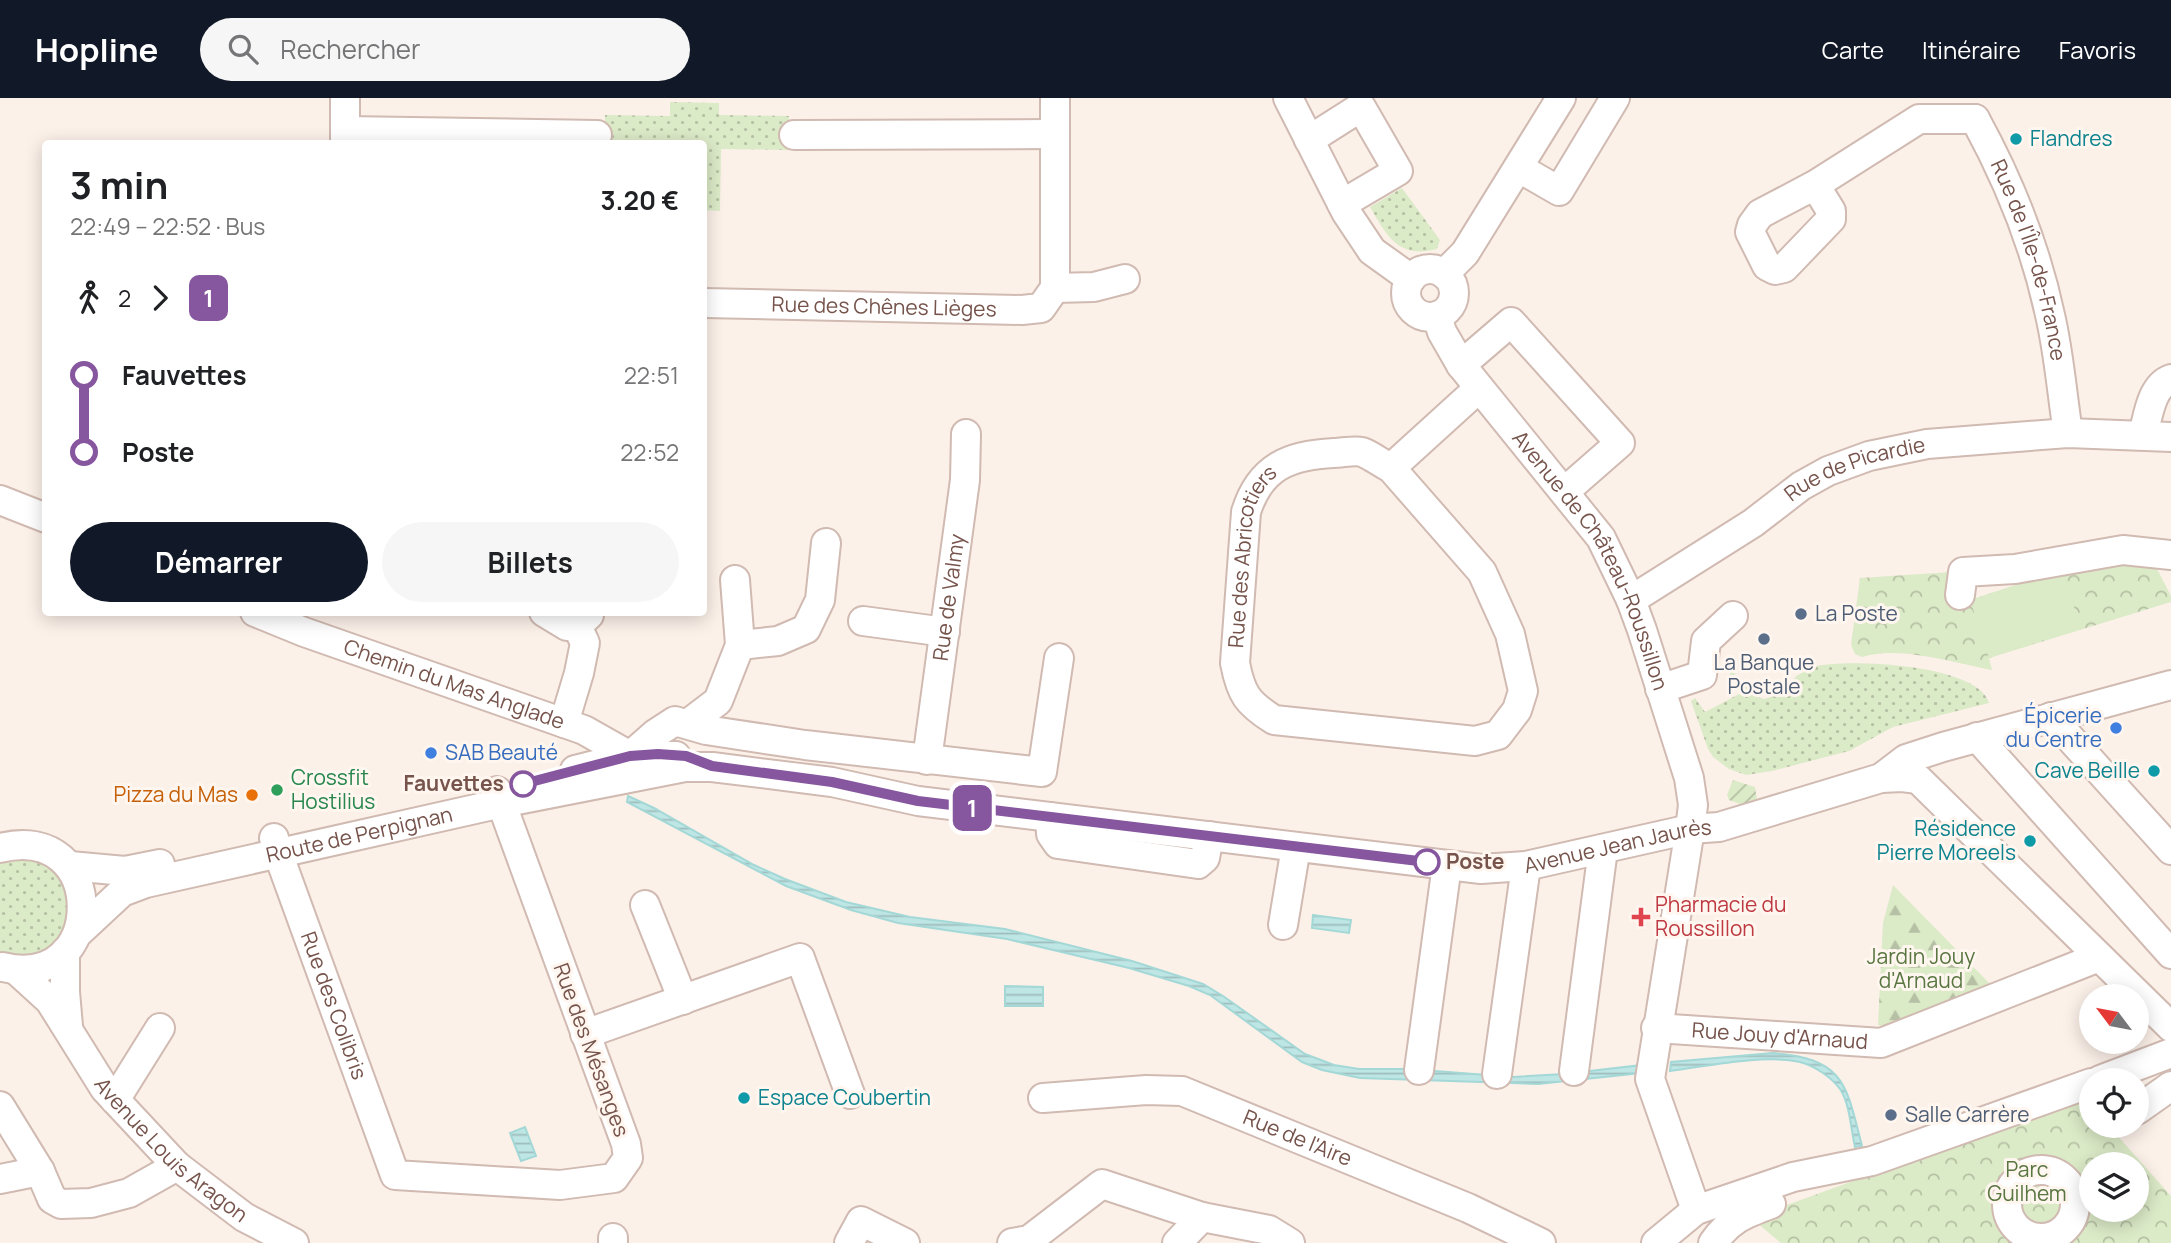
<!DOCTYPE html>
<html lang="fr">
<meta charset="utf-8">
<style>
:root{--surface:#fff;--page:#f6f6f6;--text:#202124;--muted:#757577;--accent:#111827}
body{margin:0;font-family:Manrope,sans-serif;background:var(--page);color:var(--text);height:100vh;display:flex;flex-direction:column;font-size:26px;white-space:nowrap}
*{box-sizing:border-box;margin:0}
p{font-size:23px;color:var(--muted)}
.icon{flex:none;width:38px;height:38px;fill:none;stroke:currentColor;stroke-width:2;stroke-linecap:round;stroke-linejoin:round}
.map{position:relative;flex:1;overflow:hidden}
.drawer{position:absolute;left:42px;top:42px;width:665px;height:476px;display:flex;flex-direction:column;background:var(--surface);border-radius:7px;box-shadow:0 4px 18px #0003}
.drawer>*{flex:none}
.badge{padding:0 14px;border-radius:10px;font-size:24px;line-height:46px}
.needle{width:46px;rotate:302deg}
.buttons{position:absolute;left:2079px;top:886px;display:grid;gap:14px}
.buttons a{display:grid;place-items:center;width:70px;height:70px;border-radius:50%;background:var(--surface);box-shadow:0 4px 18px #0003;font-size:35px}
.map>.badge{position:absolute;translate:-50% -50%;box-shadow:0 0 0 4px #fff}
.legs{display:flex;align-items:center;gap:10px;height:77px;padding:0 28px;font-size:23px}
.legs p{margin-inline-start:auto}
.headline{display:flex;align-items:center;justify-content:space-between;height:119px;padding:0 28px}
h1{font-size:38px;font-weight:700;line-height:52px}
.cta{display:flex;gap:14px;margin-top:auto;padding:14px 28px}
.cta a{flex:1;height:80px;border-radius:42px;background:var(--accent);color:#fff;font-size:28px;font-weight:700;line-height:80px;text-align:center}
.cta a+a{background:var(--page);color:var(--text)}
ul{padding:0 28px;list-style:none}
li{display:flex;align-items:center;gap:24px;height:77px;font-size:26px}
li i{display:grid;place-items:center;width:10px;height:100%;margin:0 9px;background:currentColor}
li i::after{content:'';width:18px;height:18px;margin:-9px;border:5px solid;border-radius:50%;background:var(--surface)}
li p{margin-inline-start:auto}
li:first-child i{background:linear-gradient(#0000 50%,currentColor 0)}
li:last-child i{background:linear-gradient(currentColor 50%,#0000 0)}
header{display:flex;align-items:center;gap:42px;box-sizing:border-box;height:98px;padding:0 35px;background:var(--accent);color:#fff}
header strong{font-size:33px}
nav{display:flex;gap:38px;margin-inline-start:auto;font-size:24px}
.search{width:490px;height:63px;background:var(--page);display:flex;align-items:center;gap:18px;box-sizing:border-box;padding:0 24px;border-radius:38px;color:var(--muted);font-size:26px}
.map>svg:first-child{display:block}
.grass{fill:url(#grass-dots)}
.forest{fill:url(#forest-firs)}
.park{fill:url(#park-crowns);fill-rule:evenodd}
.garden{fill:url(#garden-furrows)}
.pitch{fill:#dbeac7}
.water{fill:url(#water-rules);stroke:#a3d8d7;stroke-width:2}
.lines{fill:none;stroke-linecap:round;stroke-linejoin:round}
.minor-casing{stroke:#d0bab1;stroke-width:32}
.minor{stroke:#fff;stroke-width:28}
.line-1-casing{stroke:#fff;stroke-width:16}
.line-1{stroke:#86569e;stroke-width:10}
.culture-dot{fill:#0f9aa8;stroke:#fff6ef;stroke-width:2.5}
.service-dot{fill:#5c6f8a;stroke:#fff6ef;stroke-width:2.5}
.shop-dot{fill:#3f7fe0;stroke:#fff6ef;stroke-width:2.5}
.stop-1-dot{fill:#fff;stroke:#86569e;stroke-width:3.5}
.leisure-dot{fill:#2e9e5b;stroke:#fff6ef;stroke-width:2.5}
.food-dot{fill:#e8710a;stroke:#fff6ef;stroke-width:2.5}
.health-dot{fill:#e0444e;stroke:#fff6ef;stroke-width:2.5}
.labels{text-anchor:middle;stroke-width:6;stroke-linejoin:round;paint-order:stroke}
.culture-label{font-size:21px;fill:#0d838f;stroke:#fff6ef;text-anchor:start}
.street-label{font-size:21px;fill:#76544c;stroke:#fff6ef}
.service-label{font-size:21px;fill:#4e5e75;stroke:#fff6ef;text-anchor:start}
.shop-label{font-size:21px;fill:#366cbe;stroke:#fff6ef;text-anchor:end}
.leisure-label{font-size:21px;fill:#27864d;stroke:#fff6ef;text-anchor:start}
.stop-label{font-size:21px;font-weight:bold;fill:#76544c;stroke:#fff6ef;text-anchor:end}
.food-label{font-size:21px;fill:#c56008;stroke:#fff6ef;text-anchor:end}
.health-label{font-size:21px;fill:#be3a42;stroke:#fff6ef;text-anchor:start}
.park-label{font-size:21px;fill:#597641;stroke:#fff6ef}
</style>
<header>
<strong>Hopline</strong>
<div class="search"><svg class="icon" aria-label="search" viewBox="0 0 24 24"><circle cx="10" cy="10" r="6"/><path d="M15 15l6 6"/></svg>Rechercher</div>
<nav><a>Carte</a><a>Itinéraire</a><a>Favoris</a></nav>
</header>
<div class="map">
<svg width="2171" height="1145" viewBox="0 0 2171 1145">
<defs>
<pattern id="grass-dots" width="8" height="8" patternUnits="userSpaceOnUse" patternTransform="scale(1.75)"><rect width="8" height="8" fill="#dbeac7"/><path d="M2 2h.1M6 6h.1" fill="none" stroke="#b6c0a4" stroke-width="1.8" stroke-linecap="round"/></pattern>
<pattern id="forest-firs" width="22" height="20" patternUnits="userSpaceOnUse" patternTransform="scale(1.75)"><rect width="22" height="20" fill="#dbeac7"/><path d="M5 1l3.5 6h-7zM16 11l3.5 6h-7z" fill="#b6c0a4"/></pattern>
<pattern id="park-crowns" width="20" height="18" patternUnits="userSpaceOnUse" patternTransform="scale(1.75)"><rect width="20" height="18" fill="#dbeac7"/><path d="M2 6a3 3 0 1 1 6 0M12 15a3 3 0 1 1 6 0" fill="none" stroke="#b6c0a4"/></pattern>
<pattern id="garden-furrows" width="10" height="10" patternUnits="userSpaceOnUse" patternTransform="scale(1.75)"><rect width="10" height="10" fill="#dbeac7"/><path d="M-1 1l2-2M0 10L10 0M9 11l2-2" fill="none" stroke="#b6c0a4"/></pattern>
<pattern id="water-rules" width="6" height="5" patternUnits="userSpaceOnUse" patternTransform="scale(1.75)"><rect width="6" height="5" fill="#bde6e5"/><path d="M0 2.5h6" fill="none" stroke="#9ebdbc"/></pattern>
</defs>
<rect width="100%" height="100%" fill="#fcf1e9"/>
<g class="grass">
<polygon points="670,4 719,5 719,17 789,18 790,52 721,51 720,113 704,112 704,46 605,45 605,17 670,18"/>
<path d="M1402 90 1440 142 1437 151C1398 161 1387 138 1370 109Z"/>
<path d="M1723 563 1755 598 1764 601C1783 597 1793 575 1813 569 1845 560 1979 566 1989 605L1893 629 1849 653 1772 673 1746 677 1729 671 1713 659 1708 651 1691 603 1695 600 1705 614 1741 595Z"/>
<polygon points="0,761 45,762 68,786 71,819 54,847 40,856 23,859 0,854"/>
</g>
<polygon class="forest" points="1893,787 1992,888 1886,928 1878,927 1883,825"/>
<g class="park">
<path d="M2154 465 2171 498V504L1989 560 1992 572C1954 565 1899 547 1862 559L1855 556 1851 547 1860 480 1951 474 1970 502 2061 472 2059 467Z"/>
<path d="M2084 999 2091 1008V1027H2108L2171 1098V1145H1781L1751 1120ZM2091 1066H2137V1111H2091Z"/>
</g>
<polygon class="garden" points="1733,682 1755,689 1757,701 1743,707 1729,702 1727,697"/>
<polygon class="pitch" points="2062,472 2081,530 1989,560 1970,502"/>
<g class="water">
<polygon points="628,698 654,710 754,767 785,781 846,804 910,819 1005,831 1132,863 1203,886 1223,898 1305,956 1334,967 1359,971 1409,971 1513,979 1564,976 1642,967 1641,975 1538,986 1360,980 1322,972 1302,964 1210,897 1189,888 1129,870 1007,841 898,825 851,812 786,788 627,704"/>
<polygon points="1313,817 1351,822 1349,835 1312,830"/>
<polygon points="1005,888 1043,889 1043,908 1005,908"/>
<path d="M1773 955C1845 961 1846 986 1862 1048L1855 1049C1851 1032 1850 1006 1840 991 1831 979 1815 968 1800 964 1762 956 1709 968 1670 973L1671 964Z"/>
<polygon points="525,1029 536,1058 521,1063 510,1035"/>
</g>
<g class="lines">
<defs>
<g id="minor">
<polyline points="1055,0 1055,190"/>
<polyline points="1288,0 1346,114 1372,153 1411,181"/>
<path id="s1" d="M1975 21C2009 83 2035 147 2050 217 2059 255 2062 296 2068 335"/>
<polyline points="345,33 597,37"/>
<polyline points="794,37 1055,36"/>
<polyline points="1309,42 1361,9 1398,73 1342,106"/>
<polyline points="345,46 345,0"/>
<polyline points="1519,70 1559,93 1615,0"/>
<polyline points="1815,87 1831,113 1831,121 1784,170 1775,172 1767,168 1750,134 1752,127 1760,116 1815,87 1919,21 1975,21"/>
<circle cx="1430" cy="195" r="24"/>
<polyline points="1444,176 1465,155 1561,0"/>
<polyline points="1055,190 1094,189 1125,181"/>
<path id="s2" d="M704 205 1022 212 1041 210 1055 190"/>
<path id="s3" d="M1437 218 1442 234 1461 267 1601 440 1631 502 1642 532 1689 680 1693 707 1690 731 1650 981 1696 1112"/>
<polyline points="1461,267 1511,224 1620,345 1564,394"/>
<path d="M2143 337C2148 319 2151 288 2171 281"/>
<path id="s4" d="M1391 370 1482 474 1510 536 1523 593 1517 612 1498 637 1475 643 1274 622C1247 605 1241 596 1235 565L1246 414C1260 369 1289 357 1334 355 1342 355 1354 352 1362 354 1371 357 1382 366 1391 370L1479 290"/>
<polyline points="0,402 46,420"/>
<polyline points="1960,497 1963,474 2015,471 2123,452 2171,457"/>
<path id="s5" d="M1631 502 1753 425 1801 388 1828 373 1869 358 1927 346 2068 335 2171 339"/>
<path id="s6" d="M255 514 304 534 584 632 630 658 632 666"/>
<polyline points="544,514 567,528 577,528 589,517"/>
<polyline points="863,523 945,534"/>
<polyline points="740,547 778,543 806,531 820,502 826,445"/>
<polyline points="1660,591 1702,577 1706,543 1733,518"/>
<polyline points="2051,619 2171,752"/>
<polyline points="564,625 579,575 585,545 577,528"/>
<polyline points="689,625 718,603 740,547 735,482"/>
<polyline points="1977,639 2171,856"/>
<polyline points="630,658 655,636 675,623 706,632 805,647 1042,674 1059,560"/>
<path id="s7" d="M927 662 965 382 966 336"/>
<polyline points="575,672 630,658 676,658"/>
<polyline points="1881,680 1902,679 1918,681 2171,929"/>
<polyline points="1050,719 1051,736 1058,746 1198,766 1205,760 1209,738"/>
<path id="s8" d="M274 740 278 755 395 1077 560 1087 614 1080 628 1060 626 1046 497 693"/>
<path d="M0 750C110 723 107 895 3 869"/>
<polyline points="70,768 125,773 160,766"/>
<polyline points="645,807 683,902"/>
<polyline points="1283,827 1296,749"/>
<path id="s9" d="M79 834 122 794 146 785 502 705 685 669H712L832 684 918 703 1481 771 1526 768 1690 731 1719 729 1881 680 1906 661 1943 649 2171 587"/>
<polyline points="65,854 65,894 68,928"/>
<path id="s10" d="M16 872 50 903 105 991 177 1068 244 1119 294 1145"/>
<path id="s11" d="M1656 930 1881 945 2099 859"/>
<polyline points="585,936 800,860 850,996"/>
<polyline points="1419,972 1447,767"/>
<polyline points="1574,973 1603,751"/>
<polyline points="1497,976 1526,768"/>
<polyline points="2100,982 2171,955"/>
<path id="s12" d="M1043 1000 1146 992 1182 993 1468 1110 1541 1145"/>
<polyline points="115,1002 160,930"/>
<polyline points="0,1008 40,1073 52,1101 61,1106 91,1105 129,1095 177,1068"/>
<polyline points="2137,1012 2171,988"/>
<circle cx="2041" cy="1106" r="34"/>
<polyline points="0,1081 40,1073"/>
<polyline points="613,1140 613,1145"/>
<polyline points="849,1145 861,1123 905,1145"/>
<polyline points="1012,1145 1029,1142 1102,1086 1202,1119 1269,1132 1290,1145"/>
<polyline points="1177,1145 1202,1119"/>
<polyline points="1656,1145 1696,1112 1793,1079 1872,1063 2091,985"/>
<path d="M1713 1145C1730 1121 1744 1116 1771 1106"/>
</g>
</defs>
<use href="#minor" class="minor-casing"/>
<use href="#minor" class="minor"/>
</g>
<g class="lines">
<defs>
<polyline id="line-1" points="523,686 630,658 658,656 686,658 712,668 832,684 918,703 1427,764"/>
</defs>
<use href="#line-1" class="line-1-casing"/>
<use href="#line-1" class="line-1"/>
</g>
<g class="culture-dot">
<circle cx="2016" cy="41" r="7"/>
<circle cx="2154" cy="673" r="7"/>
<circle cx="2030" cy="743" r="7"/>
<circle cx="744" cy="1000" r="7"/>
</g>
<g class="service-dot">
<circle cx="1801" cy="516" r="7"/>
<circle cx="1764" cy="541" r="7"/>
<circle cx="1891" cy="1017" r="7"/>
</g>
<g class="shop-dot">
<circle cx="2116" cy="630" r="7"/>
<circle cx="431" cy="655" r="7"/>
</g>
<g class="stop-1-dot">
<circle cx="523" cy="686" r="12"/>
<circle cx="1427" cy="764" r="12"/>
</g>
<circle class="leisure-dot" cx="277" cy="692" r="7"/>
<circle class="food-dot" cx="252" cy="697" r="7"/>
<path class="health-dot" d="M1637.5 808.5h7v7h7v7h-7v7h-7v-7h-7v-7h7z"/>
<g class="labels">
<g class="culture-label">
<text x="2030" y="48">Flandres</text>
<text x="2140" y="680" text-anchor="end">Cave Beille</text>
<text x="2016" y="738" text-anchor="end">Résidence<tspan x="2016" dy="24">Pierre Moreels</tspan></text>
<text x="758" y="1007">Espace Coubertin</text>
</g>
<g class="street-label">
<text dy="7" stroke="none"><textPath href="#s1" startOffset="152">Rue de l'Île-de-France</textPath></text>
<text dy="7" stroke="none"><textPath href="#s2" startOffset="180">Rue des Chênes Lièges</textPath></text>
<text dy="7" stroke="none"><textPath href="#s5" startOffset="262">Rue de Picardie</textPath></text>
<text dy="7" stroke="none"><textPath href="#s4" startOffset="723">Rue des Abricotiers</textPath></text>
<text dy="7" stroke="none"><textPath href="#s3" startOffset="292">Avenue de Château-Roussillon</textPath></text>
<text dy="7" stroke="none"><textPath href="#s7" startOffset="164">Rue de Valmy</textPath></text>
<text dy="7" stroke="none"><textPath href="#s6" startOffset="212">Chemin du Mas Anglade</textPath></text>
<text dy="7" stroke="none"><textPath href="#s9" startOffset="303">Route de Perpignan</textPath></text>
<text dy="7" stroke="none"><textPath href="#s9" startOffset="1578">Avenue Jean Jaurès</textPath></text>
<text dy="7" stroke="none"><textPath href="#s8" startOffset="178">Rue des Colibris</textPath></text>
<text dy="7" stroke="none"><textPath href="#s11" startOffset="124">Rue Jouy d'Arnaud</textPath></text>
<text transform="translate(591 952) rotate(70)" y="7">Rue des Mésanges</text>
<text dy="7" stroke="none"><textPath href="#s12" startOffset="264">Rue de l'Aire</textPath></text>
<text dy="7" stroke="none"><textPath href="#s10" startOffset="240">Avenue Louis Aragon</textPath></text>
</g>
<g class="service-label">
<text x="1815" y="523">La Poste</text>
<text x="1764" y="572" text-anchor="middle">La Banque<tspan x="1764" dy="24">Postale</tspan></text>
<text x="1905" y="1024">Salle Carrère</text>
</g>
<g class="shop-label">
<text x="2102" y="625">Épicerie<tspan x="2102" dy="24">du Centre</tspan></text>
<text x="445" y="662" text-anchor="start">SAB Beauté</text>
</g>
<g class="leisure-label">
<text x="291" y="687">Crossfit<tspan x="291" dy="24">Hostilius</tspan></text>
</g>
<g class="stop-label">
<text x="504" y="693">Fauvettes</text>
<text x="1446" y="771" text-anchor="start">Poste</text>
</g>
<g class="food-label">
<text x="238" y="704">Pizza du Mas</text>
</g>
<g class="health-label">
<text x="1655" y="814">Pharmacie du<tspan x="1655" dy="24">Roussillon</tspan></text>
</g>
<g class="park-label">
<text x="1921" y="866">Jardin Jouy<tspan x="1921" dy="24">d'Arnaud</tspan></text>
<text x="2027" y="1079">Parc<tspan x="2027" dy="24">Guilhem</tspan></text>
</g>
</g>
</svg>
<div class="buttons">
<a><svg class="needle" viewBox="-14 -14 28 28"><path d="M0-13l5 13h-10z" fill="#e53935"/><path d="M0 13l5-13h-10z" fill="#757577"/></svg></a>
<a><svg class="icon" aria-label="locate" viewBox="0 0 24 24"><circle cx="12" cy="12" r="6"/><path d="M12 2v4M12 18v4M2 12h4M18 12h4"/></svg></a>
<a><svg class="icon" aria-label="layers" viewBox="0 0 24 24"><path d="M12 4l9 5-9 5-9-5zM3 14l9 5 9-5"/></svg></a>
</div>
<b class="badge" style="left:972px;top:710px;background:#86569e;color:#fff">1</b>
<section class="drawer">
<div class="headline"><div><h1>3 min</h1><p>22:49 – 22:52 · Bus</p></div><b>3.20 €</b></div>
<div class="legs"><svg class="icon" aria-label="walk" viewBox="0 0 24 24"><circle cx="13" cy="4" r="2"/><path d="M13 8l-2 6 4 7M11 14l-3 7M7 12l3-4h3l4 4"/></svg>2<svg class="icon" aria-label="forward" viewBox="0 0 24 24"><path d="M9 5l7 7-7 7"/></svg><b class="badge" style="background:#86569e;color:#fff">1</b></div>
<ul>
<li><i style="color:#86569e"></i><b>Fauvettes</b><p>22:51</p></li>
<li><i style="color:#86569e"></i><b>Poste</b><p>22:52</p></li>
</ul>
<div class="cta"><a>Démarrer</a><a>Billets</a></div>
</section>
</div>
